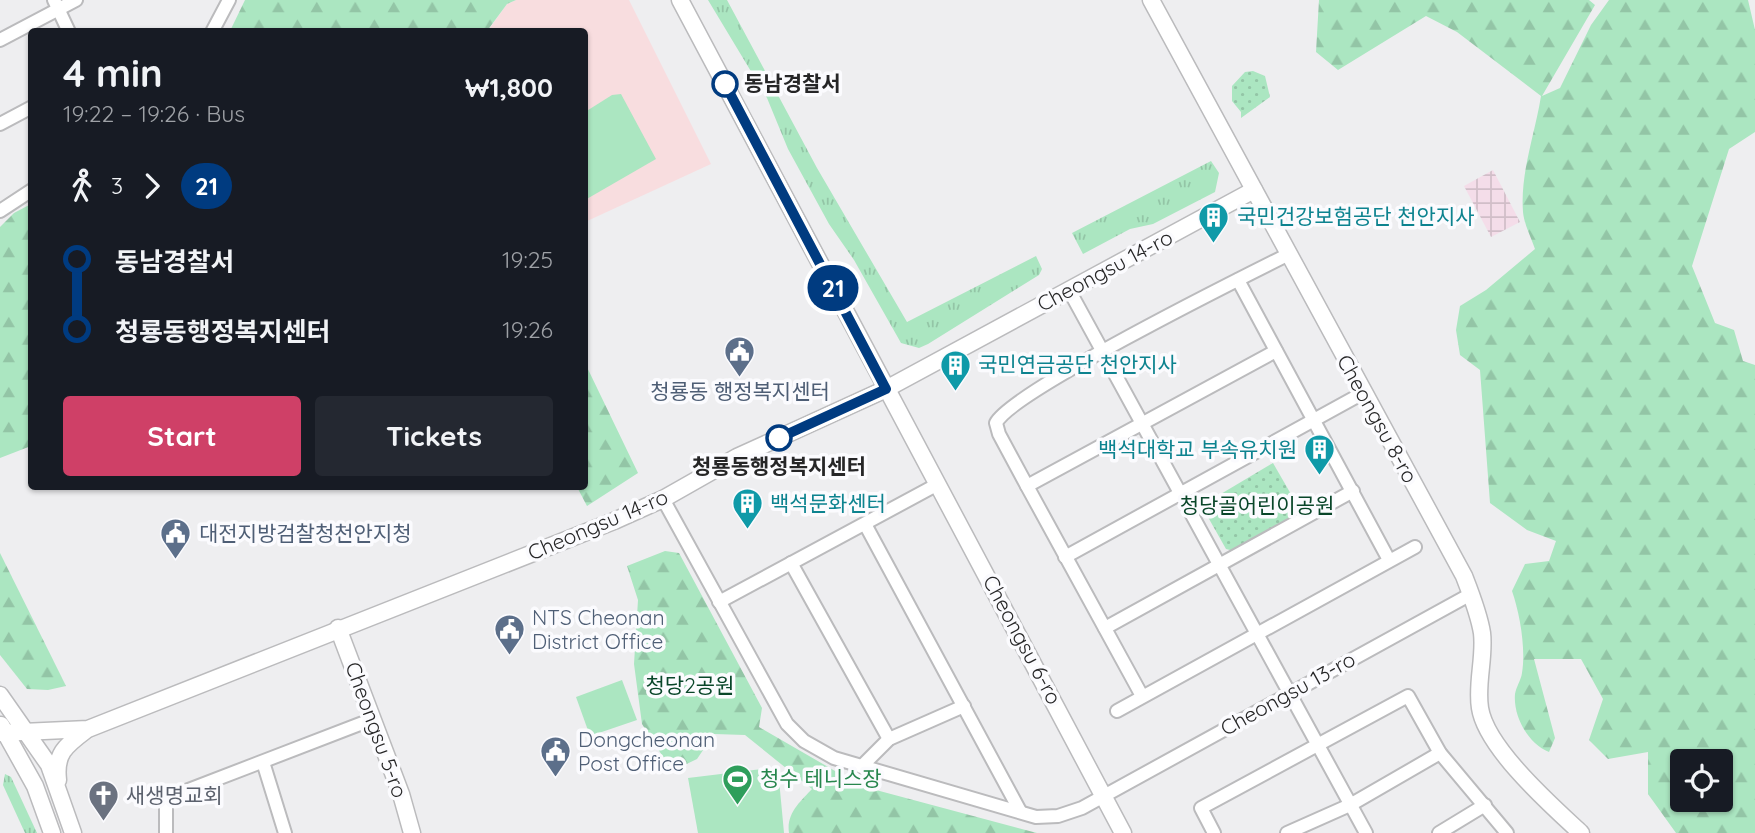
<!DOCTYPE html>
<meta charset="utf-8">
<style>
:root{--surface:#171b24;--page:#242831;--text:#f1f3f6;--muted:#9ea1a6;--accent:#cf4067}
body{margin:0;font-family:Quicksand,"Noto Sans KR",sans-serif;background:var(--page);color:var(--text);height:100vh;display:flex;flex-direction:column;font-size:26px;white-space:nowrap}
*{box-sizing:border-box;margin:0}
p{font-size:23px;color:var(--muted)}
.icon{flex:none;width:38px;height:38px;fill:none;stroke:currentColor;stroke-width:2;stroke-linecap:round;stroke-linejoin:round}
.map{position:relative;flex:1;overflow:hidden}
.side{position:absolute;left:28px;top:28px;width:560px;height:462px;display:flex;flex-direction:column;background:var(--surface);border-radius:7px;box-shadow:0 2px 5px #0004}
.side>*{flex:none}
.badge{padding:0 14px;border-radius:23px;font-size:24px;line-height:46px}
.buttons{position:absolute;left:1670px;top:749px;display:grid;gap:14px}
.buttons a{display:grid;place-items:center;width:63px;height:63px;border-radius:7px;background:var(--surface);box-shadow:0 2px 5px #0004;font-size:35px}
.map>.badge{position:absolute;translate:-50% -50%;box-shadow:0 0 0 4px #fff}
.legs{display:flex;align-items:center;gap:10px;height:77px;padding:0 35px;font-size:23px}
.legs p{margin-inline-start:auto}
.head{display:flex;align-items:center;justify-content:space-between;height:119px;padding:0 35px}
h1{font-size:38px;font-weight:700;line-height:52px}
.action{display:flex;gap:14px;margin-top:auto;padding:14px 35px}
.action a{flex:1;height:80px;border-radius:7px;background:var(--accent);color:#fff;font-size:28px;font-weight:700;line-height:80px;text-align:center}
.action a+a{background:var(--page);color:var(--text)}
ul{padding:0 35px;list-style:none}
li{display:flex;align-items:center;gap:24px;height:70px;font-size:26px}
li i{display:grid;place-items:center;width:10px;height:100%;margin:0 9px;background:currentColor}
li i::after{content:'';width:18px;height:18px;margin:-9px;border:5px solid;border-radius:50%;background:var(--surface)}
li p{margin-inline-start:auto}
li:first-child i{background:linear-gradient(#0000 50%,currentColor 0)}
li:last-child i{background:linear-gradient(currentColor 50%,#0000 0)}
.map>svg:first-child{display:block}
.industrial{fill:url(#industrial-grid)}
.education{fill:#f8dddf}
.grass{fill:url(#grass-tufts)}
.forest{fill:url(#forest-firs);fill-rule:evenodd}
.park{fill:url(#park-dots)}
.garden{fill:#abe6c1}
.lines{fill:none;stroke-linecap:round;stroke-linejoin:round}
.minor-casing{stroke:#bbbbbd;stroke-width:16}
.tertiary-casing{stroke:#bbbbbd;stroke-width:19}
.minor{stroke:#fff;stroke-width:12}
.tertiary{stroke:#fff;stroke-width:16}
.line-1-casing{stroke:#fff;stroke-width:16}
.line-1{stroke:#003b80;stroke-width:10}
.stop-1-dot{fill:#fff;stroke:#003b80;stroke-width:3.5}
.labels{text-anchor:middle;stroke-width:7;stroke-linejoin:round;paint-order:stroke}
.stop-label{font-size:21px;font-weight:bold;fill:#262627;stroke:#fbfbfe;text-anchor:start}
.culture-label{font-size:21px;fill:#0d838f;stroke:#fbfbfe;text-anchor:start}
.street-label{font-size:21px;fill:#262627;stroke:#fbfbfe}
.service-label{font-size:21px;fill:#4e5e75;stroke:#fbfbfe;text-anchor:start}
.park-label{font-size:21px;fill:#094629;stroke:#fbfbfe}
.leisure-label{font-size:21px;fill:#27864d;stroke:#fbfbfe;text-anchor:start}
.worship-label{font-size:21px;fill:#5b616d;stroke:#fbfbfe;text-anchor:start}
</style>
<div class="map">
<svg width="1755" height="833" viewBox="0 0 1755 833">
<defs>
<pattern id="industrial-grid" width="8" height="8" patternUnits="userSpaceOnUse" patternTransform="scale(1.75)"><rect width="8" height="8" fill="#f4dde9"/><path d="M0 4h8M4 0v8" fill="none" stroke="#d1bec8"/></pattern>
<pattern id="grass-tufts" width="24" height="20" patternUnits="userSpaceOnUse" patternTransform="scale(1.75)"><rect width="24" height="20" fill="#abe6c1"/><path d="M3 7l-1-3M5 7V3M7 7l1-3M15 17l-1-3M17 17v-4M19 17l1-3" fill="none" stroke="#93c5a6"/></pattern>
<pattern id="forest-firs" width="22" height="20" patternUnits="userSpaceOnUse" patternTransform="scale(1.75)"><rect width="22" height="20" fill="#abe6c1"/><path d="M5 1l3.5 6h-7zM16 11l3.5 6h-7z" fill="#93c5a6"/></pattern>
<pattern id="park-dots" width="8" height="8" patternUnits="userSpaceOnUse" patternTransform="scale(1.75)"><rect width="8" height="8" fill="#abe6c1"/><path d="M2 2h.1M6 6h.1" fill="none" stroke="#93c5a6" stroke-width="1.8" stroke-linecap="round"/></pattern>
</defs>
<rect width="100%" height="100%" fill="#eeeef0"/>
<polygon class="industrial" points="1493,170 1520,222 1491,237 1464,186"/>
<polygon class="education" points="516,0 629,0 711,164 585,222 584,32 487,32 507,4"/>
<g class="grass">
<polygon points="708,0 727,0 817,168 907,322 1036,256 1042,269 1039,275 928,344 919,348 901,343 854,260 829,224 788,149 767,98"/>
<polygon points="1211,161 1219,173 1215,192 1153,224 1130,229 1083,254 1072,233"/>
<polygon points="5,774 11,777 37,833 25,833 3,785"/>
</g>
<g class="forest">
<polygon points="245,0 516,0 507,4 487,31 230,31"/>
<path d="M1319 0H1589L1595 5 1542 96 1560 88 1591 25 1609 0H1748L1755 30V132L1729 149 1692 266 1715 323 1734 330 1743 361 1755 365V833H1676L1648 794V752L1608 759 1589 740 1603 699 1581 659H1534L1555 738 1549 752C1528 744 1513 716 1515 694 1516 687 1521 680 1522 673 1526 649 1520 614 1512 591L1525 564 1549 561 1556 541 1527 530 1490 503 1480 370 1460 355 1456 330 1460 306 1486 290 1535 249C1531 237 1524 224 1523 212 1520 173 1535 134 1541 96L1457 32 1426 16 1338 70 1316 52ZM1682 761H1720V800H1682Z"/>
<polygon points="31,204 31,446 0,458 0,227 14,213"/>
<polygon points="585,363 638,473 587,506 577,487 584,486"/>
<path d="M665 551 679 553 762 708 759 727 861 786 1037 833H789C786 813 801 801 812 789L745 735 714 734 697 759 672 771 642 724 634 664 638 600 627 566Z"/>
<polygon points="0,553 66,686 48,690 27,689 0,655"/>
</g>
<g class="park">
<polygon points="1253,71 1265,76 1270,97 1241,118 1241,112 1232,101 1232,86 1245,72"/>
<polygon points="1273,463 1303,515 1234,551 1226,549 1204,510 1204,504"/>
</g>
<g class="garden">
<polygon points="621,94 656,159 585,200 585,112 612,95"/>
<polygon points="622,680 637,720 590,736 576,697"/>
<polygon points="771,768 778,769 784,833 698,833 688,778"/>
</g>
<g class="lines">
<defs>
<g id="minor">
<polyline points="54,0 69,32"/>
<polyline points="212,32 229,0"/>
<polyline points="0,40 76,0"/>
<polyline points="0,124 32,107"/>
<polyline points="0,211 32,190"/>
<polyline points="1238,280 1389,560"/>
<polyline points="1069,290 1366,833"/>
<polyline points="1027,486 1276,351"/>
<polyline points="663,499 787,724 804,741 834,758 1036,817 1058,816 1082,808 1471,594"/>
<polyline points="865,524 1020,811"/>
<polyline points="1065,557 1363,393"/>
<polyline points="791,563 889,739"/>
<polyline points="719,602 938,484"/>
<polyline points="1105,628 1353,491"/>
<path d="M1142 696 1027 486 999 434 996 423C1011 392 1243 277 1287 255"/>
<polyline points="1117,711 1415,547"/>
<polyline points="263,762 285,833"/>
<polyline points="861,767 889,739 964,706"/>
<polyline points="166,833 166,804 178,794 373,719"/>
<polyline points="1214,833 1201,808 1408,696 1440,753 1507,833"/>
<polyline points="1287,833 1350,805 1440,753"/>
<polyline points="1439,833 1485,805"/>
</g>
<g id="tertiary">
<polyline points="680,0 1123,833"/>
<path d="M1151 0 1464 576C1471 594 1479 614 1482 633 1485 657 1476 684 1480 708 1486 748 1552 806 1581 833"/>
<polyline points="338,628 401,794 412,833"/>
<polyline points="0,695 49,765 73,833"/>
<polyline points="1,725 35,786 52,833"/>
<polyline points="0,733 88,729 614,521 663,499 737,457 886,389 1254,190"/>
<path d="M58 780C55 754 65 746 85 731"/>
</g>
</defs>
<use href="#minor" class="minor-casing"/>
<use href="#tertiary" class="tertiary-casing"/>
<use href="#minor" class="minor"/>
<use href="#tertiary" class="tertiary"/>
</g>
<g class="lines">
<defs>
<polyline id="line-1" points="725,84 886,389 779,438"/>
</defs>
<use href="#line-1" class="line-1-casing"/>
<use href="#line-1" class="line-1"/>
</g>
<defs>
<symbol id="building-pin" viewBox="-11 -11 22 30"><path d="M0 17L-7.5 6A9.5 9.5 0 1 1 7.5 6Z" fill="#0f9aa8" stroke="#fbfbfe"/><path d="M-4-6H4V6H1V3H-1V6H-4ZM-2.5-4.3h1.7v1.8h-1.7ZM.8-4.3h1.7v1.8H.8ZM-2.5-1h1.7V.8h-1.7ZM.8-1h1.7V.8H.8Z" fill="#fff"/></symbol>
<symbol id="civic-pin" viewBox="-11 -11 22 30"><path d="M0 17L-7.5 6A9.5 9.5 0 1 1 7.5 6Z" fill="#5c6f8a" stroke="#fbfbfe"/><path d="M-.6-6.5H3V-4.5H.6V-3L4-1V1h2V6H-6V1h2V-1L-.6-3ZM-1.2 2.5V6h2.4V2.5Z" fill="#fff"/></symbol>
<symbol id="stadium-pin" viewBox="-11 -11 22 30"><path d="M0 17L-7.5 6A9.5 9.5 0 1 1 7.5 6Z" fill="#2e9e5b" stroke="#fbfbfe"/><path d="M0-5a6.5 5 0 1 0 0 10a6.5 5 0 1 0 0-10ZM-3.5-1.8h7v3.6h-7Z" fill="#fff"/></symbol>
<symbol id="church-pin" viewBox="-11 -11 22 30"><path d="M0 17L-7.5 6A9.5 9.5 0 1 1 7.5 6Z" fill="#6b7280" stroke="#fbfbfe"/><path d="M-1.2-6h2.4v3.5h3.3v2.4h-3.3V6h-2.4V-.1h-3.3v-2.4h3.3Z" fill="#fff"/></symbol>
</defs>
<g fill-rule="evenodd">
<use href="#building-pin" x="1196" y="200" width="35" height="47"/>
<use href="#civic-pin" x="722" y="334" width="35" height="47"/>
<use href="#building-pin" x="938" y="348" width="35" height="47"/>
<use href="#building-pin" x="1302" y="432" width="35" height="47"/>
<use href="#building-pin" x="730" y="486" width="35" height="47"/>
<use href="#civic-pin" x="158" y="516" width="35" height="47"/>
<use href="#civic-pin" x="492" y="612" width="35" height="47"/>
<use href="#civic-pin" x="538" y="734" width="35" height="47"/>
<use href="#stadium-pin" x="720" y="762" width="35" height="47"/>
<use href="#church-pin" x="86" y="778" width="35" height="47"/>
</g>
<g class="stop-1-dot">
<circle cx="725" cy="84" r="12"/>
<circle cx="779" cy="438" r="12"/>
</g>
<g class="labels">
<g class="stop-label">
<text x="744" y="91">동남경찰서</text>
<text x="779" y="474" text-anchor="middle">청룡동행정복지센터</text>
</g>
<g class="culture-label">
<text x="1237" y="224">국민건강보험공단 천안지사</text>
<text x="978" y="372">국민연금공단 천안지사</text>
<text x="1297" y="457" text-anchor="end">백석대학교 부속유치원</text>
<text x="770" y="511">백석문화센터</text>
</g>
<g class="street-label">
<text transform="translate(1105 271) rotate(-28)" y="7">Cheongsu 14-ro</text>
<text transform="translate(1377 419) rotate(61)" y="7">Cheongsu 8-ro</text>
<text transform="translate(598 525) rotate(-23)" y="7">Cheongsu 14-ro</text>
<text transform="translate(1022 640) rotate(62)" y="7">Cheongsu 6-ro</text>
<text transform="translate(1288 694) rotate(-29)" y="7">Cheongsu 13-ro</text>
<text transform="translate(376 730) rotate(70)" y="7">Cheongsu 5-ro</text>
</g>
<g class="service-label">
<text x="740" y="399" text-anchor="middle">청룡동 행정복지센터</text>
<text x="199" y="541">대전지방검찰청천안지청</text>
<text x="532" y="625">NTS Cheonan<tspan x="532" dy="24">District Office</tspan></text>
<text x="578" y="747">Dongcheonan<tspan x="578" dy="24">Post Office</tspan></text>
</g>
<g class="park-label">
<text x="1257" y="513">청당골어린이공원</text>
<text x="690" y="693">청당2공원</text>
</g>
<g class="leisure-label">
<text x="760" y="786">청수 테니스장</text>
</g>
<g class="worship-label">
<text x="126" y="803">새생명교회</text>
</g>
</g>
</svg>
<div class="buttons">
<a><svg class="icon" aria-label="locate" viewBox="0 0 24 24"><circle cx="12" cy="12" r="6"/><path d="M12 2v4M12 18v4M2 12h4M18 12h4"/></svg></a>
</div>
<b class="badge" style="left:833px;top:288px;background:#003b80;color:#fff">21</b>
<section class="side">
<div class="head"><div><h1>4 min</h1><p>19:22 – 19:26 · Bus</p></div><b>₩1,800</b></div>
<div class="legs"><svg class="icon" aria-label="walk" viewBox="0 0 24 24"><circle cx="13" cy="4" r="2"/><path d="M13 8l-2 6 4 7M11 14l-3 7M7 12l3-4h3l4 4"/></svg>3<svg class="icon" aria-label="forward" viewBox="0 0 24 24"><path d="M9 5l7 7-7 7"/></svg><b class="badge" style="background:#003b80;color:#fff">21</b></div>
<ul>
<li><i style="color:#003b80"></i><b>동남경찰서</b><p>19:25</p></li>
<li><i style="color:#003b80"></i><b>청룡동행정복지센터</b><p>19:26</p></li>
</ul>
<div class="action"><a>Start</a><a>Tickets</a></div>
</section>
</div>
